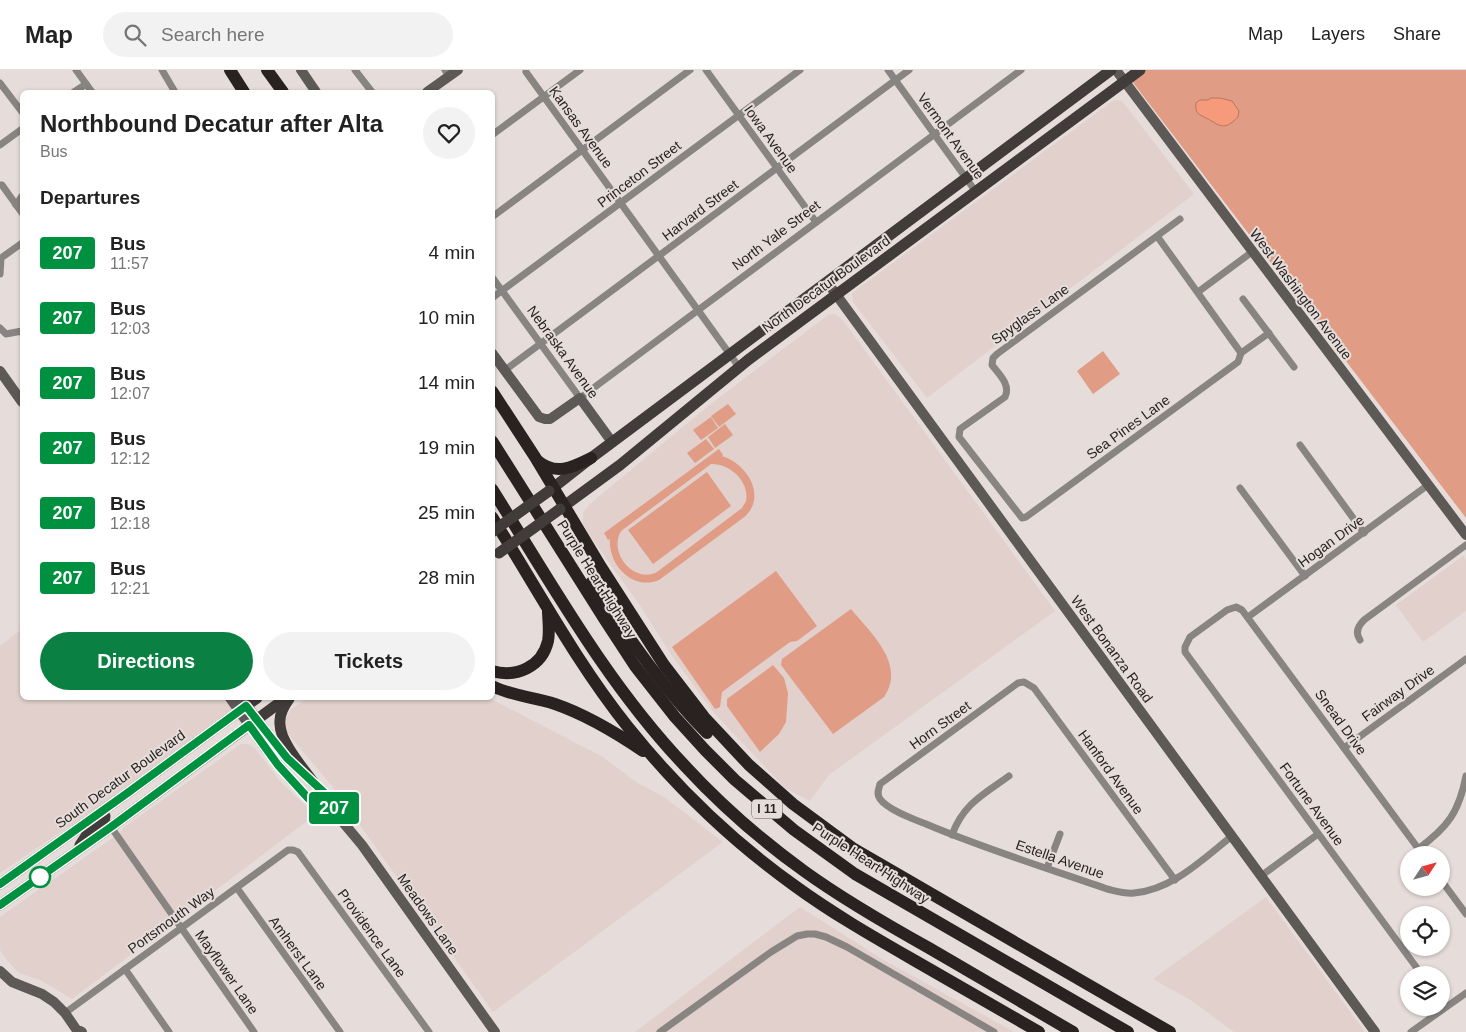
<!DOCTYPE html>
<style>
:root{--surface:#fff;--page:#f2f2f2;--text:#222;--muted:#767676;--line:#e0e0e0;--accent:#0b8043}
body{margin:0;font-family:Arial,sans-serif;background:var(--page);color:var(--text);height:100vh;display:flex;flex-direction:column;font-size:19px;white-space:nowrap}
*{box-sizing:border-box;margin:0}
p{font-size:16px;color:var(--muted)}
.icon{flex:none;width:28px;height:28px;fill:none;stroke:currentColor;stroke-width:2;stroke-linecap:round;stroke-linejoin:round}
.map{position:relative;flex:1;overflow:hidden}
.details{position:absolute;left:20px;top:20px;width:475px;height:610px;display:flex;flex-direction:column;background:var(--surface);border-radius:8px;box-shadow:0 1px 4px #0004}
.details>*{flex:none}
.badge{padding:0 10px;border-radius:4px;font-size:18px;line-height:32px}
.needle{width:32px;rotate:54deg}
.controls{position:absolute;left:1400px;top:776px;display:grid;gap:10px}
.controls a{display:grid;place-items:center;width:50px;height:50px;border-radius:50%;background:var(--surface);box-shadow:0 1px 4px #0004;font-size:25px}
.map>.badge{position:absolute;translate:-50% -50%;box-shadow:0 0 0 2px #fff}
h2{padding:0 20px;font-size:19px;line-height:45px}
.round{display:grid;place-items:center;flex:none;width:52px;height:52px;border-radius:26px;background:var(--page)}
.summary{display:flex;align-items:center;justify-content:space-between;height:85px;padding:0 20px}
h1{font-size:24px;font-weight:800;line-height:38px}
.primary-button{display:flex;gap:10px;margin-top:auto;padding:10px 20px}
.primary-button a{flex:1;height:58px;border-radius:30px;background:var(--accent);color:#fff;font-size:20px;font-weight:800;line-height:58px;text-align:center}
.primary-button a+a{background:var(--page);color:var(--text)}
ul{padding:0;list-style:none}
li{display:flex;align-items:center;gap:15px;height:65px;padding:0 20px}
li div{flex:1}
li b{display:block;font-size:19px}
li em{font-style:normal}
li .badge{min-width:55px;font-weight:700;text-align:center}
header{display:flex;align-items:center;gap:30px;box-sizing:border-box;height:70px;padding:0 25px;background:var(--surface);border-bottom:1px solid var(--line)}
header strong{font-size:24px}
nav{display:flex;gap:28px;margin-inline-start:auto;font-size:18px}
.search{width:350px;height:45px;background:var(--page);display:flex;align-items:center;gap:12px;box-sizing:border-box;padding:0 18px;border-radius:28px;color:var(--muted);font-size:19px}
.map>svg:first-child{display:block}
.built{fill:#e1d0cb}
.green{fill:#e09c85;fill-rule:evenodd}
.water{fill:#f69a7c;stroke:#b87661}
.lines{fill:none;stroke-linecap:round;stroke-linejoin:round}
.street{stroke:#878482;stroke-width:7}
.secondary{stroke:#5d5957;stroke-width:10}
.primary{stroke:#413b39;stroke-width:11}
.highway{stroke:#292220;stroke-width:12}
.primary-bridge{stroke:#413b39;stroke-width:11}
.line-casing{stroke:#fff;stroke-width:11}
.line{stroke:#009140;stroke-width:8}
.stop-dot{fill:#fff;stroke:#009140;stroke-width:2.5}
.labels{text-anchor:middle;stroke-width:4;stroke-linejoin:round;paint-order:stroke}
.shield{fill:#e6ddda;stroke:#605b59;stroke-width:1}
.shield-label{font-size:12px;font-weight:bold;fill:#262322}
.street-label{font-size:14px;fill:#262322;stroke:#e6ddda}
</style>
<header>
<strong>Map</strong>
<div class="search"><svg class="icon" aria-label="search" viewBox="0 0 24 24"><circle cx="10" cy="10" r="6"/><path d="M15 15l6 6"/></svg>Search here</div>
<nav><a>Map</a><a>Layers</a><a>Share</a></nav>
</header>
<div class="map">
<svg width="1466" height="962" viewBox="0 0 1466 962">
<rect width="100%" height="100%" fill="#e6ddda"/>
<g class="built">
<polygon points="1114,30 1122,31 1194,124 927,328 853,232 852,223"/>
<polygon points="834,244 842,249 1055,541 829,705 810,731 785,718 715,644 670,583 641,537 590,466 583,454 583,443 590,434 708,336 828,245"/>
<polygon points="1463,486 1466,490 1466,541 1423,572 1396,535"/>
<polygon points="22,559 22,628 247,628 96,738 0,803 0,576"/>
<polygon points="308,628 489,628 603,687 636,712 664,727 723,772 493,942 332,716 286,661 286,648 291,639"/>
<polygon points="241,674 248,674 254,677 279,710 315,745 72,929 42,911 19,903 5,888 0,880 0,847 121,762 123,758"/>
<polygon points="1266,827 1365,962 1234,962 1192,931 1153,909"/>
<polygon points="800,837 882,889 1014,962 635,962"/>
</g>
<g class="green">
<polygon points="1134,0 1466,0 1466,448 1128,6"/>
<polygon points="1103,281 1120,304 1093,324 1077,301"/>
<polygon points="728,334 736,344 719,357 711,346"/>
<polygon points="711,347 718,358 701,370 693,360"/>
<polygon points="725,354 733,365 715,378 708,367"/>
<polygon points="706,369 714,379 695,393 687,383"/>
<path d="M719 379 723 385 722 386C748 394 768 428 743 448L659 510C633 521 608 495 610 469L608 470 604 463ZM711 394C729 393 750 411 746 431 745 433 743 436 742 438L657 502C634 514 608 483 621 461Z"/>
<polygon points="707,402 731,436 653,494 628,460"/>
<polygon points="776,501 817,556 797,571 790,572 722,622 720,637 715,639 672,577"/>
<path d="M851 539C870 562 907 595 884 627L833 664 781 595 782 589Z"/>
<polygon points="773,595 784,608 788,623 786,652 779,664 760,682 727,636 727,629"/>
</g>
<path class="water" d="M1211 28H1220L1232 31 1239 41 1238 47C1223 62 1220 55 1206 48 1198 44 1195 43 1196 33L1200 30H1208Z"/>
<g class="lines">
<g class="street">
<polyline points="76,0 92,22"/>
<polyline points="162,0 175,22"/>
<polyline points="355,0 372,22"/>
<polyline points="445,0 449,6"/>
<polyline points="706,0 816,152"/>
<polyline points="888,0 976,122"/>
<polyline points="526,2 739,297"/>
<polyline points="0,13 22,42"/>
<polyline points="74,22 86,14"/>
<polyline points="492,65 580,0"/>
<polyline points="0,75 22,59"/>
<polyline points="0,115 2,115 22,143"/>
<polyline points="16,135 22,126"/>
<polyline points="492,147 690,0"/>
<path d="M1157 166 1241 283 1238 292 1026 447 1022 448 959 367 960 359 1005 327C1011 315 999 304 992 295L993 288 997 284 1180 149"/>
<polyline points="0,204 1,188 22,173"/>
<polyline points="492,207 580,328 1021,0"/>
<polyline points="1198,222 1252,182"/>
<polyline points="492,228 800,0"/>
<polyline points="1243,229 1294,297"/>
<polyline points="0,258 6,264 22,261"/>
<polyline points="1241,283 1269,263"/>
<polyline points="505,300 909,0"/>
<polyline points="1300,375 1364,463"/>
<polyline points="1240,418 1305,506"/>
<polyline points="1248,547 1428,415"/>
<path d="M1360 570C1355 563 1358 556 1364 550L1466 475"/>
<polyline points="1344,678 1466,589"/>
<polyline points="111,757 254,962"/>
<path d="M952 765C963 734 984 724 1009 706"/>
<path d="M1418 779C1448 757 1459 742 1466 706"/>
<polyline points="1047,798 1060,764"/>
<polyline points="1261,806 1318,764"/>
<path d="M1175 810 1034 618 1024 612 1018 613 880 714C879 719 876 724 880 729 888 740 913 749 926 754 985 779 1047 798 1107 819 1116 821 1125 824 1134 823 1172 820 1203 789 1232 766"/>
<polyline points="1441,810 1466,844"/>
<polyline points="237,818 340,962"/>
<polyline points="125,899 169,962"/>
<polyline points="1422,905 1185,582 1185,577 1190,567 1227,540 1236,537 1242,540 1423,785"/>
<polyline points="65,943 288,780 293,780 298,782 429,962"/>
<polyline points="660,962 771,882 797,866 807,864 815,864 826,867 847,877 994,962"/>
<polyline points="1411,962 1466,923"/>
</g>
<g class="secondary">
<polyline points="301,0 316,22"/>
<polyline points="1116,0 1466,465"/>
<polyline points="427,22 458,0"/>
<polyline points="827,212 1375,962"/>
<polyline points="492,283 539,347 545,349 550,349 580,328 612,372"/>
<polyline points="0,301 22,332"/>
<polyline points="230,628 265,678 292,711 321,740 336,744"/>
<polyline points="241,628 287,688 331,729 336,744 362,775 495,962"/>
<polyline points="0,901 12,912 42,924 54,932 65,943 76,959 82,962"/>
</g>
<g class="primary">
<polyline points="549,421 591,388 1111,0"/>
<polyline points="560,439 620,395 748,290 1140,0"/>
<path d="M289 629C283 637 279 645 280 654 280 672 303 698 313 712"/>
<polyline points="80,775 88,763 104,752 105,746 102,742"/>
<polyline points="0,814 126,724 257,628"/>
<polyline points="0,835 111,757 286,628"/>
</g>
<g class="highway">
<polyline points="230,0 244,22"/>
<polyline points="267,0 283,22"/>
<polyline points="492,321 535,387 601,497 664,595 704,647 749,695 793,734 854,779 1170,962"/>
<polyline points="492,371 605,550 635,596 675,647 705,680 735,710 794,760 855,804 1128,962"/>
<path d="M538 391C556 406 573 397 591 388"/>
<path d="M492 419C552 514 607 614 685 696 721 735 761 770 804 801 844 830 886 854 929 878 977 906 1025 934 1073 962"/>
<path d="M492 447C537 518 576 592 628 657 676 717 732 771 795 816 832 843 872 866 912 889 954 913 997 938 1039 962"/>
<path d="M591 513C627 564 662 618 707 663"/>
<path d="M492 601C516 608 542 597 548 571 550 561 548 550 548 540"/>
<path d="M492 616C512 626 534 627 555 634 587 645 615 662 643 681"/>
</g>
<g class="primary-bridge">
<polyline points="492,462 549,421"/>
<polyline points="499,483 560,439"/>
</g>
</g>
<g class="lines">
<defs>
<polyline id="line" points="0,814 126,724 246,636 287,688 331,729 336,744 321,740 308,728 278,695 249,655 111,757 0,835"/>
</defs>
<use href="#line" class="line-casing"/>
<use href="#line" class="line"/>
</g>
<circle class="stop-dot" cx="40" cy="807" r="10"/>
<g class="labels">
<rect class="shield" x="752" y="729.5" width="30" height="19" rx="4"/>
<g class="shield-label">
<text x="767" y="743">I 11</text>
</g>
<g class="street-label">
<text transform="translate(581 57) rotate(54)" y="5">Kansas Avenue</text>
<text transform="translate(951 66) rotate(54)" y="5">Vermont Avenue</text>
<text transform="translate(771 69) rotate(54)" y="5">Iowa Avenue</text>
<text transform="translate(639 104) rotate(-37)" y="5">Princeton Street</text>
<text transform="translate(700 140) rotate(-37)" y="5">Harvard Street</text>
<text transform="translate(776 165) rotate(-37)" y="5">North Yale Street</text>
<text transform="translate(826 214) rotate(-36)" y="5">North Decatur Boulevard</text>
<text transform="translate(1301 224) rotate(53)" y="5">West Washington Avenue</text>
<text transform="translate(1030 244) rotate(-36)" y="5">Spyglass Lane</text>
<text transform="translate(563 282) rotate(54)" y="5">Nebraska Avenue</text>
<text transform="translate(1128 357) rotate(-36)" y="5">Sea Pines Lane</text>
<text transform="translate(1331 471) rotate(-36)" y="5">Hogan Drive</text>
<text transform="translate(597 509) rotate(58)" y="5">Purple Heart Highway</text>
<text transform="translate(1112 579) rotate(54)" y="5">West Bonanza Road</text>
<text transform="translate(1398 623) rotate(-36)" y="5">Fairway Drive</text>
<text transform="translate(1341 652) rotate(54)" y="5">Snead Drive</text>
<text transform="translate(940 655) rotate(-36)" y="5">Horn Street</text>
<text transform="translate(1111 702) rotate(54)" y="5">Hanford Avenue</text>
<text transform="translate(120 709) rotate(-36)" y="5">South Decatur Boulevard</text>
<text transform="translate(1312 734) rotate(54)" y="5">Fortune Avenue</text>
<text transform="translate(1060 789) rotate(19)" y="5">Estella Avenue</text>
<text transform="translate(871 793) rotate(33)" y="5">Purple Heart Highway</text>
<text transform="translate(428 844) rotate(55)" y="5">Meadows Lane</text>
<text transform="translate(171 850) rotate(-36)" y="5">Portsmouth Way</text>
<text transform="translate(372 863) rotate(54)" y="5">Providence Lane</text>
<text transform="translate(298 883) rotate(54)" y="5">Amherst Lane</text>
<text transform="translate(227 902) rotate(55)" y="5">Mayflower Lane</text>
</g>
</g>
</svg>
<div class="controls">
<a><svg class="needle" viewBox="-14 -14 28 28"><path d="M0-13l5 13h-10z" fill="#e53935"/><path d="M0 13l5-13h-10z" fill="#767676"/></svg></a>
<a><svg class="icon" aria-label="locate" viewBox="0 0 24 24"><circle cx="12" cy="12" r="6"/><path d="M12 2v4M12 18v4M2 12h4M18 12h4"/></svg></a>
<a><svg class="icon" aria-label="layers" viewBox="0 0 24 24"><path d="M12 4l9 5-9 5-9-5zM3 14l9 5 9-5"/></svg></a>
</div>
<b class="badge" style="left:334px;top:738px;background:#009140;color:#fff">207</b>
<section class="details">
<div class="summary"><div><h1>Northbound Decatur after Alta</h1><p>Bus</p></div><a class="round"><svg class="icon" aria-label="heart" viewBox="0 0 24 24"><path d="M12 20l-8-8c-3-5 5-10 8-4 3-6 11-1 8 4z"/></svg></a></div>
<h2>Departures</h2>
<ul>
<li><span class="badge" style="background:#009140;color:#fff">207</span><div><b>Bus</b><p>11:57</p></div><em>4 min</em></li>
<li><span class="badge" style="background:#009140;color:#fff">207</span><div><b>Bus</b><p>12:03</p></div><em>10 min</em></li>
<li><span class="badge" style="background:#009140;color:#fff">207</span><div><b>Bus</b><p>12:07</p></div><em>14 min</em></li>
<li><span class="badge" style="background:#009140;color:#fff">207</span><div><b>Bus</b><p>12:12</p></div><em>19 min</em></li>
<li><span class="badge" style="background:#009140;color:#fff">207</span><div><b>Bus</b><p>12:18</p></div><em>25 min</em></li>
<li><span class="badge" style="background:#009140;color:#fff">207</span><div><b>Bus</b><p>12:21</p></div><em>28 min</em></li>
</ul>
<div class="primary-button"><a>Directions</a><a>Tickets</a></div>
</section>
</div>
